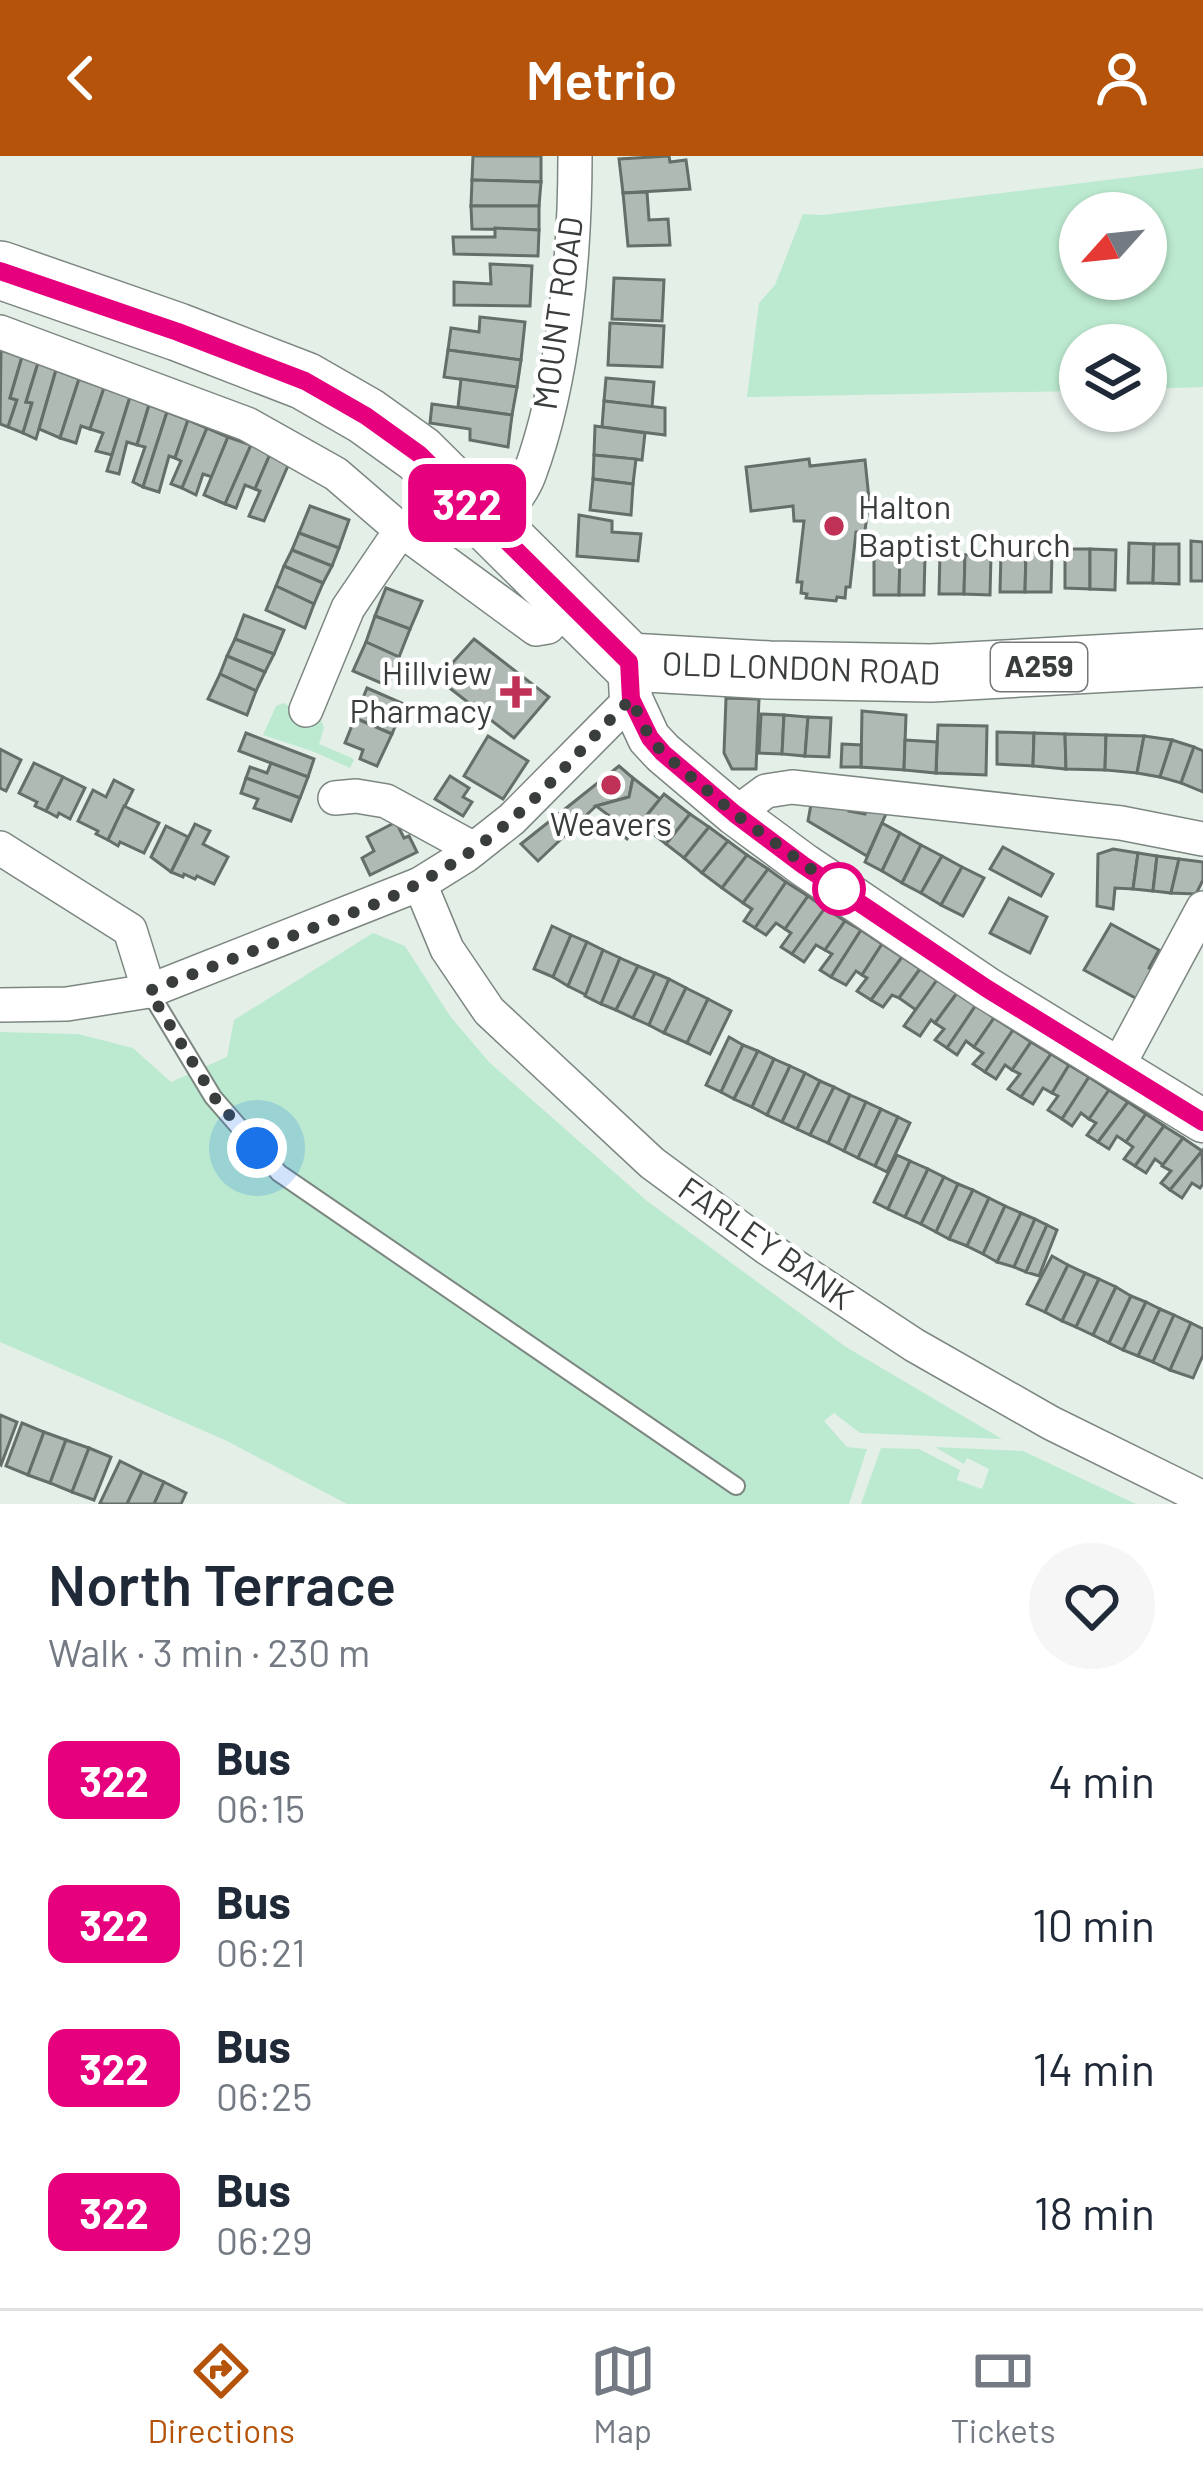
<!DOCTYPE html>
<meta charset="utf-8">
<style>
:root{--surface:#fff;--page:#f6f6f7;--text:#1f2937;--muted:#747a83;--line:#e0e1e3;--accent:#b45309}
body{margin:0;font-family:Barlow,sans-serif;background:var(--page);color:var(--text);height:100vh;display:flex;flex-direction:column;font-size:45px;white-space:nowrap}
*{box-sizing:border-box;margin:0}
p{font-size:39px;color:var(--muted)}
.icon{flex:none;width:66px;height:66px;fill:none;stroke:currentColor;stroke-width:2;stroke-linecap:round;stroke-linejoin:round}
.map{position:relative;height:1348px;overflow:hidden}
.drawer{display:flex;flex-direction:column;background:var(--surface);flex:1}
.drawer>*{flex:none}
.badge{padding:0 24px;border-radius:18px;font-size:42px;line-height:78px}
.needle{width:78px;rotate:243deg}
.tools{position:absolute;left:1059px;top:36px;display:grid;gap:24px}
.tools a{display:grid;place-items:center;width:108px;height:108px;border-radius:50%;background:var(--surface);box-shadow:0 3px 9px #0004;font-size:60px}
.you{position:absolute;width:60px;height:60px;margin:-30px;border:9px solid #fff;border-radius:50%;background:#1a73e8;box-shadow:0 0 0 18px #1a73e833}
.map>.badge{position:absolute;translate:-50% -50%;box-shadow:0 0 0 6px #fff}
.round{display:grid;place-items:center;flex:none;width:126px;height:126px;border-radius:63px;background:var(--page)}
.head{display:flex;align-items:center;justify-content:space-between;height:204px;padding:0 48px}
h1{font-size:57px;font-weight:600;line-height:90px}
ul{padding:0;list-style:none}
li{display:flex;align-items:center;gap:36px;height:144px;padding:0 48px}
li div{flex:1}
li b{display:block;font-size:45px}
li em{font-style:normal}
li .badge{min-width:132px;font-weight:700;text-align:center}
header{display:flex;justify-content:space-between;align-items:center;height:156px;padding:0 48px;background:var(--accent);color:#fff;font-size:54px;font-weight:600}
.tabs{display:flex;justify-content:space-around;align-items:center;height:168px;border-top:3px solid var(--line);background:var(--surface);font-size:33px;color:var(--muted)}
.tabs a{display:grid;justify-items:center;gap:6px}
.tabs .current{color:var(--accent)}
.map>svg:first-child{display:block}
.green{fill:#bcead0;fill-rule:evenodd}
.building{fill:#b0bab4;stroke:#656e69;stroke-width:3}
.lines{fill:none;stroke-linecap:round;stroke-linejoin:round}
.service-casing{stroke:#7d8781;stroke-width:20}
.minor-casing{stroke:#7d8781;stroke-width:36}
.tertiary-casing{stroke:#7d8781;stroke-width:45}
.trunk-casing{stroke:#7d8781;stroke-width:60}
.service{stroke:#fff;stroke-width:16}
.minor{stroke:#fff;stroke-width:33}
.tertiary{stroke:#fff;stroke-width:42}
.trunk{stroke:#fff;stroke-width:57}
.line-casing{stroke:#fff;stroke-width:27}
.line{stroke:#e6007e;stroke-width:18}
.walk{stroke:#393d3b;stroke-width:12;stroke-dasharray:0 21.6}
.poi-dot{fill:#c03158;stroke:#fff;stroke-width:4.5}
.stop-dot{fill:#fff;stroke:#e6007e;stroke-width:6}
.labels{text-anchor:middle;stroke-width:9;stroke-linejoin:round;paint-order:stroke}
.shield{fill:#fff;stroke:#747776;stroke-width:3}
.shield-label{font-size:30px;font-weight:bold;fill:#393d3b}
.street-label{font-size:33px;fill:#393d3b;stroke:#fff}
.poi-label{font-size:33px;fill:#393d3b;stroke:#fff;text-anchor:start}
</style>
<header><svg class="icon" aria-label="back" viewBox="0 0 24 24"><path d="M15 5l-7 7 7 7"/></svg>Metrio<svg class="icon" aria-label="person" viewBox="0 0 24 24"><circle cx="12" cy="8" r="4"/><path d="M4 21q1-7 8-7t8 7"/></svg></header>
<div class="map">
<svg width="1203" height="1348" viewBox="0 0 1203 1348">
<rect width="100%" height="100%" fill="#e4efe8"/>
<g class="green">
<path d="M1203 12V231L1146 233V189H1080V235L747 241 759 147 775 129 803 58 823 59ZM1080 57H1146V123H1080Z"/>
<polygon points="283,547 321,564 324,572 319,588 352,602 354,604 350,612 312,595 263,579 276,550"/>
<polygon points="373,777 405,790 450,860 489,906 647,1045 846,1191 1002,1283 860,1277 834,1257 824,1265 847,1291 867,1293 849,1348 347,1348 225,1284 0,1186 0,876 78,878 133,892 171,926 227,901 234,864"/>
<polygon points="935,1291 1023,1295 1136,1348 861,1348 881,1292 919,1293 960,1314 957,1324 982,1333 989,1313 967,1302 964,1308"/>
</g>
<g class="building">
<polygon points="473,0 541,0 541,26 472,24"/>
<polygon points="669,0 670,6 686,4 690,33 623,37 619,3"/>
<polygon points="472,24 541,26 539,50 471,50"/>
<polygon points="647,36 649,64 668,63 670,89 628,90 623,37"/>
<polygon points="471,50 539,50 539,74 472,73"/>
<polygon points="495,72 539,74 538,100 454,98 453,81 495,81"/>
<polygon points="490,108 532,110 530,150 454,149 454,126 491,128"/>
<polygon points="614,122 664,124 662,165 612,163"/>
<polygon points="480,161 525,166 521,204 448,194 451,172 479,176"/>
<polygon points="610,167 664,170 662,211 608,209"/>
<polygon points="1,194 22,201 10,242 17,244 8,271 0,268"/>
<polygon points="448,194 521,204 517,231 444,221"/>
<polygon points="22,201 38,207 26,246 32,247 23,277 8,271 17,244 10,242"/>
<polygon points="38,207 56,214 36,283 23,277 32,247 26,246"/>
<polygon points="56,214 79,223 60,282 39,273"/>
<polygon points="606,222 654,226 652,251 604,245"/>
<polygon points="79,223 104,232 90,273 81,270 76,287 60,282"/>
<polygon points="461,223 517,231 512,259 458,251"/>
<polygon points="104,232 130,241 112,299 96,295 103,277 90,273"/>
<polygon points="130,241 149,249 137,289 127,286 119,318 107,315"/>
<polygon points="604,245 665,252 665,279 602,271"/>
<polygon points="432,248 512,259 508,291 470,284 470,273 430,267"/>
<polygon points="149,249 167,256 143,331 133,326 145,291 137,289"/>
<polygon points="167,256 188,264 175,302 169,300 159,336 143,331"/>
<polygon points="188,264 207,272 182,332 171,328 181,305 175,302"/>
<polygon points="595,270 645,277 642,304 594,299"/>
<polygon points="207,272 228,281 212,321 203,318 196,339 182,332"/>
<polygon points="228,281 251,289 225,348 204,339"/>
<polygon points="251,289 271,296 255,333 245,329 236,352 225,348"/>
<polygon points="271,296 290,305 264,365 249,360 260,335 255,333"/>
<polygon points="594,299 636,303 633,328 593,323"/>
<polygon points="809,303 810,310 865,304 869,343 865,375 856,376 850,431 846,431 845,442 837,441 836,445 806,442 807,438 801,437 802,426 797,426 804,365 794,365 793,350 751,355 746,311"/>
<polygon points="593,323 633,328 631,359 590,354"/>
<polygon points="310,350 349,364 339,392 299,377"/>
<polygon points="579,359 612,365 612,376 641,378 638,405 577,400"/>
<polygon points="299,377 339,392 332,410 292,394"/>
<polygon points="1191,385 1203,386 1203,425 1191,425"/>
<polygon points="1129,387 1154,388 1153,427 1128,427"/>
<polygon points="1154,388 1179,388 1179,428 1153,427"/>
<polygon points="1065,393 1090,393 1090,433 1065,432"/>
<polygon points="1090,393 1116,394 1115,434 1090,433"/>
<polygon points="292,394 332,410 323,427 284,410"/>
<polygon points="1001,396 1026,396 1025,436 1000,436"/>
<polygon points="1026,396 1052,397 1051,436 1025,436"/>
<polygon points="940,398 965,399 964,438 939,438"/>
<polygon points="874,399 900,399 899,439 874,439"/>
<polygon points="900,399 925,400 924,439 899,439"/>
<polygon points="965,399 991,399 990,439 964,438"/>
<polygon points="284,410 323,427 314,448 276,430"/>
<polygon points="276,430 314,448 305,472 266,454"/>
<polygon points="386,432 422,445 410,473 375,460"/>
<polygon points="244,459 284,474 274,498 235,483"/>
<polygon points="375,460 410,473 399,501 366,486"/>
<polygon points="235,483 274,498 265,516 227,500"/>
<polygon points="474,483 549,541 514,582 438,523"/>
<polygon points="366,486 399,501 388,530 353,515"/>
<polygon points="227,500 265,516 256,535 220,518"/>
<polygon points="220,518 256,535 247,559 208,543"/>
<polygon points="367,532 404,548 392,578 355,562"/>
<polygon points="726,542 759,543 756,613 732,613 724,597"/>
<polygon points="862,555 906,559 904,614 861,611"/>
<polygon points="761,558 784,559 782,598 759,597"/>
<polygon points="784,559 808,561 805,600 782,598"/>
<polygon points="808,561 831,562 829,601 805,600"/>
<polygon points="355,562 392,578 377,610 360,603 363,594 345,587"/>
<polygon points="938,569 987,570 986,619 936,617"/>
<polygon points="997,576 1034,577 1033,610 997,608"/>
<polygon points="246,577 314,603 308,621 239,595"/>
<polygon points="1034,577 1065,578 1066,613 1033,610"/>
<polygon points="1065,578 1106,579 1105,614 1066,613"/>
<polygon points="1106,579 1144,580 1137,617 1105,614"/>
<polygon points="488,580 528,605 503,643 464,620"/>
<polygon points="1144,580 1172,584 1160,621 1137,617"/>
<polygon points="905,584 937,586 936,617 904,614"/>
<polygon points="1172,584 1194,591 1181,627 1160,621"/>
<polygon points="842,588 861,589 861,611 841,611"/>
<polygon points="1194,591 1203,595 1203,636 1181,627"/>
<polygon points="0,593 21,604 6,635 0,632"/>
<polygon points="34,607 63,621 46,655 35,650 37,646 19,637"/>
<polygon points="271,607 308,621 300,642 246,622 250,611 267,617"/>
<polygon points="619,610 633,622 629,641 596,650 538,705 521,688"/>
<polygon points="450,620 469,632 463,641 472,646 463,660 435,643"/>
<polygon points="63,621 85,632 70,663 59,657 57,661 46,655"/>
<polygon points="246,622 300,642 291,665 254,652 258,643 241,637"/>
<polygon points="633,622 660,643 627,683 613,672 619,667 596,650 629,641"/>
<polygon points="114,624 133,634 108,684 96,678 98,675 78,665 93,634 106,641"/>
<polygon points="813,637 852,641 849,655 865,658 870,645 890,649 867,700 808,665"/>
<polygon points="664,638 690,658 666,688 640,668"/>
<polygon points="124,650 159,667 144,697 120,686 118,690 108,684"/>
<polygon points="690,658 709,671 684,702 666,688"/>
<polygon points="396,666 404,682 409,680 417,696 370,719 362,702 374,695 367,681"/>
<polygon points="882,667 900,677 882,715 865,706"/>
<polygon points="195,668 210,675 203,688 228,701 214,728 197,720 195,723 184,718 183,721 171,716"/>
<polygon points="166,670 188,681 171,716 151,701"/>
<polygon points="709,671 728,685 702,717 684,702"/>
<polygon points="900,677 921,689 902,727 882,715"/>
<polygon points="728,685 747,699 722,732 702,717"/>
<polygon points="921,689 942,700 921,737 902,727"/>
<polygon points="1003,691 1053,718 1041,740 990,713"/>
<polygon points="1113,693 1138,697 1133,733 1115,732 1113,753 1097,750 1098,698"/>
<polygon points="1138,697 1157,700 1153,735 1133,733"/>
<polygon points="747,699 768,713 743,747 722,732"/>
<polygon points="942,700 962,711 941,749 921,737"/>
<polygon points="1157,700 1179,703 1171,737 1153,735"/>
<polygon points="1179,703 1203,706 1203,724 1196,738 1171,737"/>
<polygon points="962,711 984,722 963,760 941,749"/>
<polygon points="768,713 786,726 755,772 744,765 752,753 743,747"/>
<polygon points="786,726 808,740 785,773 776,767 766,779 755,772"/>
<polygon points="808,740 825,752 792,798 781,791 791,777 785,773"/>
<polygon points="1009,742 1047,761 1030,797 990,777"/>
<polygon points="825,752 845,765 825,794 816,789 804,806 792,798"/>
<polygon points="845,765 861,774 831,821 820,814 832,798 825,794"/>
<polygon points="1111,768 1159,794 1149,812 1157,817 1141,845 1084,814"/>
<polygon points="552,770 571,779 553,821 534,813"/>
<polygon points="861,774 882,788 862,819 856,815 846,829 831,821"/>
<polygon points="571,779 587,786 568,830 553,821"/>
<polygon points="587,786 603,794 586,839 568,830"/>
<polygon points="882,788 902,801 871,844 857,835 867,822 862,819"/>
<polygon points="603,794 620,802 601,848 585,840"/>
<polygon points="902,801 920,813 899,842 892,839 883,851 871,844"/>
<polygon points="620,802 638,810 616,854 601,848"/>
<polygon points="638,810 655,817 633,862 616,854"/>
<polygon points="920,813 937,824 916,854 899,842"/>
<polygon points="655,817 669,823 649,869 633,862"/>
<polygon points="669,823 686,832 664,877 649,869"/>
<polygon points="937,824 957,837 935,867 931,864 920,880 904,870"/>
<polygon points="686,832 708,843 687,887 664,877"/>
<polygon points="957,837 976,849 947,892 935,884 944,873 935,867"/>
<polygon points="708,843 731,855 710,898 687,887"/>
<polygon points="976,849 994,862 974,891 966,885 957,899 947,892"/>
<polygon points="994,862 1013,874 985,916 973,908 983,897 974,891"/>
<polygon points="1013,874 1031,886 1012,914 1005,909 996,923 985,916"/>
<polygon points="729,881 743,889 721,936 706,929"/>
<polygon points="1031,886 1051,898 1021,941 1008,933 1020,918 1012,914"/>
<polygon points="743,889 758,895 734,943 721,936"/>
<polygon points="758,895 774,903 752,951 734,943"/>
<polygon points="1051,898 1069,909 1052,937 1043,932 1033,948 1021,941"/>
<polygon points="774,903 790,910 767,959 752,951"/>
<polygon points="1069,909 1089,921 1062,963 1048,954 1058,940 1052,937"/>
<polygon points="790,910 805,917 782,966 767,959"/>
<polygon points="805,917 820,925 797,973 782,966"/>
<polygon points="1089,921 1109,934 1089,963 1081,957 1072,970 1062,963"/>
<polygon points="820,925 834,931 810,979 797,973"/>
<polygon points="834,931 850,939 828,987 810,979"/>
<polygon points="1109,934 1128,946 1098,986 1087,979 1096,967 1089,963"/>
<polygon points="850,939 866,946 844,995 828,987"/>
<polygon points="866,946 881,953 858,1002 844,995"/>
<polygon points="1128,946 1146,958 1126,986 1117,980 1109,993 1098,986"/>
<polygon points="881,953 898,961 875,1010 858,1002"/>
<polygon points="1146,958 1164,970 1135,1010 1124,1003 1133,991 1126,986"/>
<polygon points="898,961 910,967 887,1016 875,1010"/>
<polygon points="1164,970 1183,982 1163,1009 1155,1003 1146,1017 1135,1010"/>
<polygon points="1183,982 1202,995 1170,1034 1161,1027 1171,1015 1162,1010"/>
<polygon points="1202,995 1203,1028 1200,1032 1192,1027 1182,1042 1170,1034"/>
<polygon points="897,999 910,1005 888,1053 874,1046"/>
<polygon points="910,1005 928,1013 905,1061 888,1053"/>
<polygon points="928,1013 944,1021 921,1068 905,1061"/>
<polygon points="944,1021 958,1028 936,1076 921,1068"/>
<polygon points="958,1028 973,1034 949,1083 936,1076"/>
<polygon points="973,1034 989,1042 967,1090 949,1083"/>
<polygon points="989,1042 1005,1050 983,1098 967,1090"/>
<polygon points="1005,1050 1021,1057 997,1106 983,1098"/>
<polygon points="1021,1057 1035,1063 1014,1111 997,1106"/>
<polygon points="1035,1063 1047,1069 1026,1116 1014,1111"/>
<polygon points="1047,1069 1057,1074 1039,1120 1026,1116"/>
<polygon points="1052,1100 1068,1109 1045,1156 1027,1148"/>
<polygon points="1068,1109 1085,1117 1062,1165 1045,1156"/>
<polygon points="1085,1117 1099,1123 1076,1171 1062,1165"/>
<polygon points="1099,1123 1116,1131 1093,1179 1076,1171"/>
<polygon points="1116,1131 1131,1140 1109,1187 1093,1179"/>
<polygon points="1131,1140 1146,1146 1123,1194 1109,1187"/>
<polygon points="1146,1146 1160,1153 1138,1200 1123,1194"/>
<polygon points="1160,1153 1174,1159 1153,1206 1138,1200"/>
<polygon points="1174,1159 1191,1167 1170,1214 1153,1206"/>
<polygon points="1191,1167 1203,1173 1203,1199 1193,1222 1170,1214"/>
<polygon points="0,1259 17,1266 1,1309 0,1308"/>
<polygon points="22,1267 44,1276 28,1319 6,1310"/>
<polygon points="44,1276 66,1284 50,1327 28,1319"/>
<polygon points="66,1284 89,1292 72,1336 50,1327"/>
<polygon points="89,1292 111,1301 94,1344 72,1336"/>
<polygon points="120,1305 142,1316 127,1348 103,1348 100,1347"/>
<polygon points="142,1316 164,1326 154,1348 127,1348"/>
<polygon points="164,1326 186,1337 181,1348 154,1348"/>
</g>
<g class="lines">
<defs>
<polyline id="service" points="149,835 213,941 279,1017 736,1330"/>
<g id="minor">
<polyline points="0,176 247,268 336,318 401,374 536,473 548,471 567,445"/>
<path d="M493 373C505 356 522 338 529 319 564 226 575 99 575 0"/>
<polyline points="306,554 348,452 401,374"/>
<polyline points="335,642 356,640 386,645 474,693"/>
<polyline points="735,658 766,635 792,631 1121,667 1203,683"/>
<polyline points="0,692 130,774 149,835"/>
<polyline points="420,728 447,793 489,855 652,1007 767,1092 914,1189 1051,1267 1203,1342"/>
<polyline points="0,849 67,848 149,835 420,728 465,700 512,663 631,543"/>
<polyline points="1117,912 1203,752"/>
</g>
<polyline id="tertiary" points="629,506 631,543 649,582 663,597 735,658 804,709 986,832 1203,965"/>
<polyline id="trunk" points="0,114 178,176 305,225 366,260 419,298 629,506 769,514 931,517 1203,502"/>
</defs>
<use href="#service" class="service-casing"/>
<use href="#minor" class="minor-casing"/>
<use href="#tertiary" class="tertiary-casing"/>
<use href="#trunk" class="trunk-casing"/>
<use href="#service" class="service"/>
<use href="#minor" class="minor"/>
<use href="#tertiary" class="tertiary"/>
<use href="#trunk" class="trunk"/>
</g>
<g class="lines">
<defs>
<polyline id="line" points="0,115 178,176 305,225 366,260 419,298 629,506 631,543 650,582 663,597 735,658 803,709 986,832 1203,966"/>
</defs>
<use href="#line" class="line-casing"/>
<use href="#line" class="line"/>
<path class="walk" d="M257 992 214 941 149 835 383 745C430 723 472 698 511 664 554 627 590 582 631 543L650 582 663 597 735 658 839 733"/>
</g>
<g class="poi-dot">
<circle cx="834" cy="370" r="12"/>
<path d="M510 518h12v12h12v12h-12v12h-12v-12h-12v-12h12z"/>
<circle cx="611" cy="629" r="12"/>
</g>
<circle class="stop-dot" cx="839" cy="733" r="24"/>
<g class="labels">
<rect class="shield" x="991" y="487" width="96" height="48" rx="9"/>
<g class="shield-label">
<text x="1039" y="521">A259</text>
</g>
<g class="street-label">
<text transform="translate(558 157) rotate(-82)" y="12">MOUNT ROAD</text>
<text transform="translate(801 512) rotate(2)" y="12">OLD LONDON ROAD</text>
<text transform="translate(766 1087) rotate(35)" y="12">FARLEY BANK</text>
</g>
<g class="poi-label">
<text x="858" y="363">Halton<tspan x="858" dy="38">Baptist Church</tspan></text>
<text x="492" y="529" text-anchor="end">Hillview<tspan x="492" dy="38">Pharmacy</tspan></text>
<text x="611" y="680" text-anchor="middle">Weavers</text>
</g>
</g>
</svg>
<div class="tools">
<a><svg class="needle" viewBox="-14 -14 28 28"><path d="M0-13l5 13h-10z" fill="#e53935"/><path d="M0 13l5-13h-10z" fill="#747a83"/></svg></a>
<a><svg class="icon" aria-label="layers" viewBox="0 0 24 24"><path d="M12 4l9 5-9 5-9-5zM3 14l9 5 9-5"/></svg></a>
</div>
<div class="you" style="left:257px;top:992px"></div>
<b class="badge" style="left:467px;top:347px;background:#e6007e;color:#fff">322</b>
</div>
<section class="drawer">
<div class="head"><div><h1>North Terrace</h1><p>Walk · 3 min · 230 m</p></div><a class="round"><svg class="icon" aria-label="heart" viewBox="0 0 24 24"><path d="M12 20l-8-8c-3-5 5-10 8-4 3-6 11-1 8 4z"/></svg></a></div>
<ul>
<li><span class="badge" style="background:#e6007e;color:#fff">322</span><div><b>Bus</b><p>06:15</p></div><em>4 min</em></li>
<li><span class="badge" style="background:#e6007e;color:#fff">322</span><div><b>Bus</b><p>06:21</p></div><em>10 min</em></li>
<li><span class="badge" style="background:#e6007e;color:#fff">322</span><div><b>Bus</b><p>06:25</p></div><em>14 min</em></li>
<li><span class="badge" style="background:#e6007e;color:#fff">322</span><div><b>Bus</b><p>06:29</p></div><em>18 min</em></li>
</ul>
</section>
<nav class="tabs">
<a class="current"><svg class="icon" aria-label="directions" viewBox="0 0 24 24"><path d="M12 3l9 9-9 9-9-9zM9 14v-3h6M13 9l2 2-2 2"/></svg>Directions</a>
<a><svg class="icon" aria-label="map" viewBox="0 0 24 24"><path d="M3 6l6-2 6 2 6-2v14l-6 2-6-2-6 2zM9 4v14M15 6v14"/></svg>Map</a>
<a><svg class="icon" aria-label="tickets" viewBox="0 0 24 24"><path d="M3 7h18v10H3zM15 7v10"/></svg>Tickets</a>
</nav>
